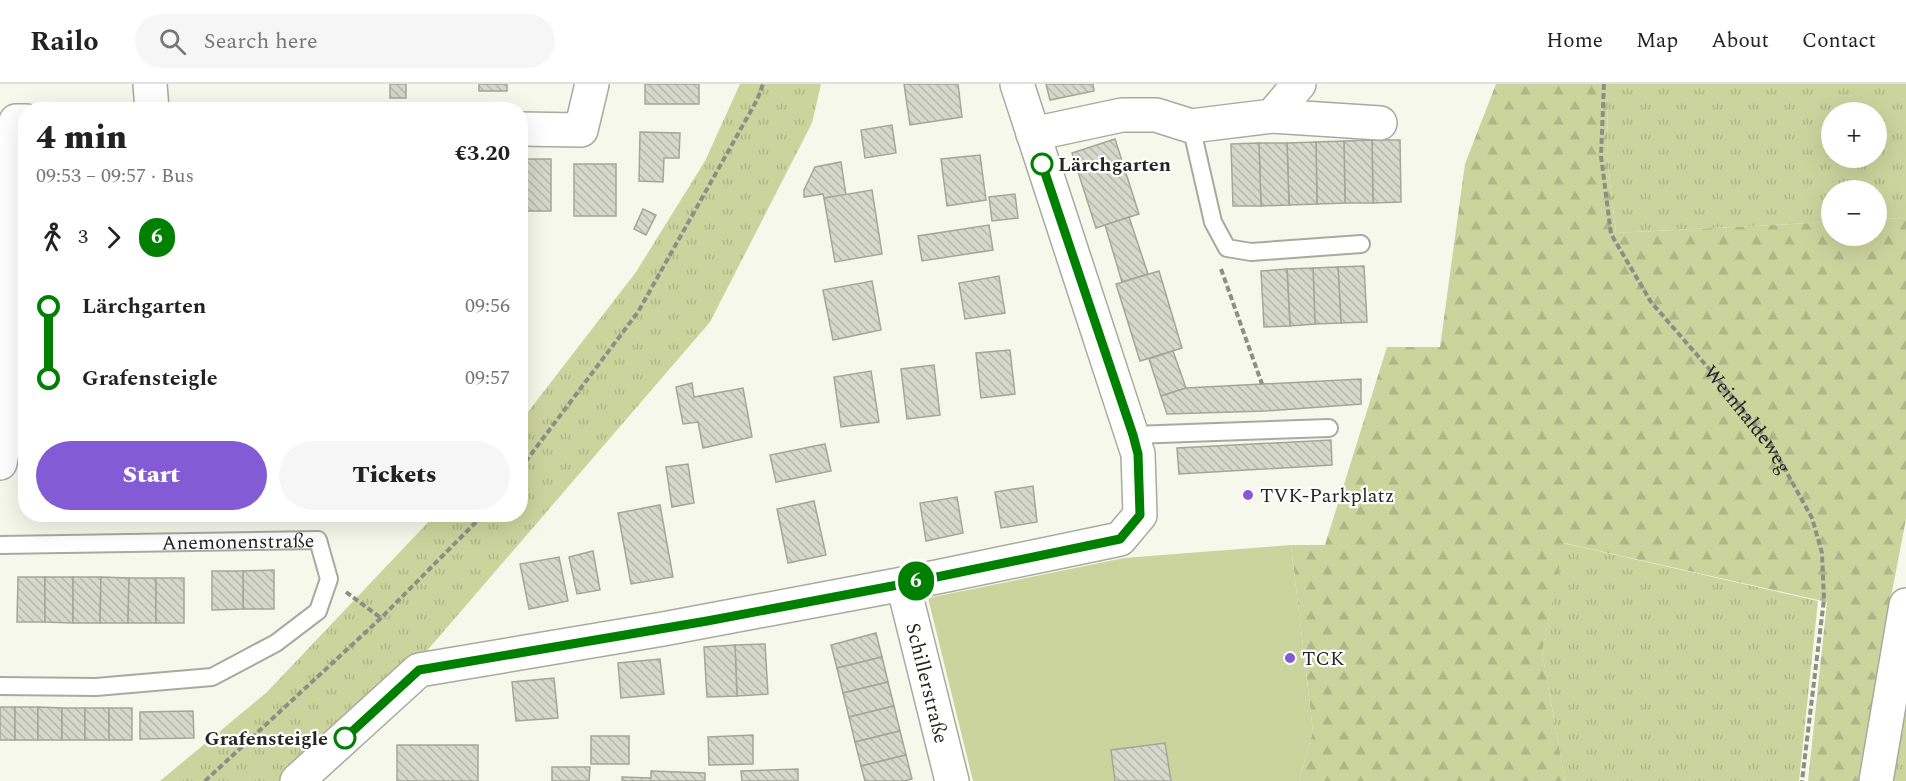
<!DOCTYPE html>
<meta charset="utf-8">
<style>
:root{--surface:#fff;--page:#f6f6f6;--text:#222;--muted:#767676;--line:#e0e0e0;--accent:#825bd5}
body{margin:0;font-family:Spectral,serif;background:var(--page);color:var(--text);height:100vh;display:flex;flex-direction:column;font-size:22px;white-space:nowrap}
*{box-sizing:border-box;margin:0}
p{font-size:20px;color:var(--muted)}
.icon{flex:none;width:33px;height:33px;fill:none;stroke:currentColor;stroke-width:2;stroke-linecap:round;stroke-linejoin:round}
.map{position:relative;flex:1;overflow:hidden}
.panel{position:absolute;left:18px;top:18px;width:510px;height:420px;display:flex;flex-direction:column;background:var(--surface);border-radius:24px;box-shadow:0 6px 24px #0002}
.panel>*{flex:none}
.badge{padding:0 12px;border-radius:20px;font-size:21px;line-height:39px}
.controls{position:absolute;left:1821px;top:18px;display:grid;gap:12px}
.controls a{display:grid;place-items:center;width:66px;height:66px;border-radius:50%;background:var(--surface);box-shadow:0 6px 24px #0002;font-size:30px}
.map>.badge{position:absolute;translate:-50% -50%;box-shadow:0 0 0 3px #fff}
.legs{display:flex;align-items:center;gap:9px;height:66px;padding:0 18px;font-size:20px}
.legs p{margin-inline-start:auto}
.summary{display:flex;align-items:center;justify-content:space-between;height:102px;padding:0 18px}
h1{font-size:33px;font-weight:800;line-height:45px}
.action{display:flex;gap:12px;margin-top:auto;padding:12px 18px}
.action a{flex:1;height:69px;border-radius:36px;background:var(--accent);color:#fff;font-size:24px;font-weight:800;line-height:69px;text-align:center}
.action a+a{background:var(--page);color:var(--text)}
ul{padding:0 18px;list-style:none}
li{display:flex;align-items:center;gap:21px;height:72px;font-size:22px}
li i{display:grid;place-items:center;width:9px;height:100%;margin:0 8px;background:currentColor}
li i::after{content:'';width:15px;height:15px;margin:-8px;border:4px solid;border-radius:50%;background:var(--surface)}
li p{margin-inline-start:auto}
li:first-child i{background:linear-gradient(#0000 50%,currentColor 0)}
li:last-child i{background:linear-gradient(currentColor 50%,#0000 0)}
header{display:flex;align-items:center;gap:36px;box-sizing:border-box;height:84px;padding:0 30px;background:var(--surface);border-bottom:2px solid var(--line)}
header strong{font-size:28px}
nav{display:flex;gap:33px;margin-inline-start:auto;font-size:21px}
.search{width:420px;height:54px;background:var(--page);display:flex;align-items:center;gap:15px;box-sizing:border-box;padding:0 21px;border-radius:33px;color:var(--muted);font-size:22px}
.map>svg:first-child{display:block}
.grass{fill:url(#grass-tufts);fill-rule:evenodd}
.forest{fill:url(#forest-firs)}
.pitch{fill:#ccd49e}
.building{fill:url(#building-back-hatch);stroke:#a4a699;stroke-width:1.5}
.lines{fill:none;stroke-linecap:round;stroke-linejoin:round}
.lane-casing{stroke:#a8aa9d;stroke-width:20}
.street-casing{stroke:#a8aa9d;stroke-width:36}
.primary-casing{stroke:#a8aa9d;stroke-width:36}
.path{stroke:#8d8f86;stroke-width:4;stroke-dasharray:6 3;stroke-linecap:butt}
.lane{stroke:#fff;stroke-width:16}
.street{stroke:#fff;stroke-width:33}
.primary{stroke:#fff;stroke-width:33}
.line-1-casing{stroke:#fff;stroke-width:14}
.line-1{stroke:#008000;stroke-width:9}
.stop-1-dot{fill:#fff;stroke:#008000;stroke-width:3}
.poi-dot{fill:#825bd5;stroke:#fff;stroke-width:2}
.labels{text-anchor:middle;stroke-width:4.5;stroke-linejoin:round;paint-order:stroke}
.stop-label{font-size:20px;font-weight:bold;fill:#252621;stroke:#fff;text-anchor:start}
.street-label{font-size:20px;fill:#252621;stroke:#fff}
.poi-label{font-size:20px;fill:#252621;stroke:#fff;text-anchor:start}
</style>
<header>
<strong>Railo</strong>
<div class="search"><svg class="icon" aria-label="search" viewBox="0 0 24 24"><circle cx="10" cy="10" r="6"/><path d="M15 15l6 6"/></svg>Search here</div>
<nav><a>Home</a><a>Map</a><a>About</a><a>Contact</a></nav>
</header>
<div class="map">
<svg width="1906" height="697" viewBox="0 0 1906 697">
<defs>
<pattern id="grass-tufts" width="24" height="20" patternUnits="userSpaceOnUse" patternTransform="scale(1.5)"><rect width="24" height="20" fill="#ccd49e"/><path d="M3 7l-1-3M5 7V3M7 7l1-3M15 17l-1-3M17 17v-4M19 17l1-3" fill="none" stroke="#afb688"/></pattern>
<pattern id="forest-firs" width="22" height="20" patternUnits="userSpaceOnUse" patternTransform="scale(1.5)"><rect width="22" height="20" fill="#ccd49e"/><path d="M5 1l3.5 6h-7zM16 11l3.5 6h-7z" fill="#afb688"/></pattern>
<pattern id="building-back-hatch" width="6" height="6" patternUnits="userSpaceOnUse" patternTransform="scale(1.5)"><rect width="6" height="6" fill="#d5d8ca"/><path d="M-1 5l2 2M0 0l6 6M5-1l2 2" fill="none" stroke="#b7b9ad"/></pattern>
</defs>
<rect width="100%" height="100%" fill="#f5f8ea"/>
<g class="grass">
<polygon points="740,0 821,0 812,39 710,238 419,576 279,697 160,697 267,608 435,431 520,430 521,337 636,188 705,77"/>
<path d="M1608 0H1906V134L1877 135 1876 106H1832L1831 138 1616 149 1607 72ZM1832 28H1876V74H1832Z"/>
<polygon points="1563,459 1818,517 1799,697 1565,697 1542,568"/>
<polygon points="1906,603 1906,697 1887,697"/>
</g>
<polygon class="forest" points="1496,0 1608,0 1607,72 1616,149 1831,138 1832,152 1876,152 1877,135 1906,134 1906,435 1885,544 1860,697 1808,697 1827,518 1564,459 1542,568 1565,697 1299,697 1313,647 1291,461 1325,461 1387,263 1440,263 1465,80"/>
<polygon class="pitch" points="1291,461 1313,647 1299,697 1171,697 1165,659 1111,666 1115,697 973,697 928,514 1124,474"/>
<g class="building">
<rect x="390" y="0" width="16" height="14"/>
<rect x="479" y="0" width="28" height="7"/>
<rect x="645" y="0" width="54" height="20"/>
<polygon points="904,0 958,0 962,33 910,41"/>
<polygon points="1046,0 1093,0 1094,7 1050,16"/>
<polygon points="892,41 896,69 865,74 861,46"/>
<polygon points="640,48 680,49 679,74 664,74 663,98 639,97"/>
<polygon points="1115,55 1139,130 1096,144 1072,69"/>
<polygon points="1372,56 1400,56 1401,118 1373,119"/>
<polygon points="1372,56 1373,119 1345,119 1344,57"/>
<polygon points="1344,57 1345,119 1317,120 1316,58"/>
<polygon points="1316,58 1317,120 1289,121 1287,59"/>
<polygon points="1259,59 1287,59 1289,121 1261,122"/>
<polygon points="1259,59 1261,122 1233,122 1231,60"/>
<polygon points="980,71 986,116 947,122 941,75"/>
<rect x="520" y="75" width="31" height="52"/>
<polygon points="841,78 846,111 824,114 823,110 804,113 804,106 815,83"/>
<rect x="574" y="80" width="42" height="52"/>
<polygon points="872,106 882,170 835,178 824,114"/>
<polygon points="1015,110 1018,134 992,137 989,113"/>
<polygon points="643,125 656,131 646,151 634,145"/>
<polygon points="1129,133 1148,190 1122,198 1105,141"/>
<polygon points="989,141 993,166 922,177 918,152"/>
<polygon points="1364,182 1367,238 1341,239 1338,183"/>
<polygon points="1338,183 1341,239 1315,240 1313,184"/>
<polygon points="1313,184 1315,240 1290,242 1287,185"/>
<polygon points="1287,185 1290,242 1264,243 1261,187"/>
<polygon points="1159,187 1182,264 1140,277 1116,200"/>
<polygon points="999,192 1005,229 965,235 959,199"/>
<polygon points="872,197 881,246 833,256 823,206"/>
<polygon points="1010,266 1015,310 981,314 976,269"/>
<polygon points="1173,267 1186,304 1161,312 1149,275"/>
<polygon points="934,281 940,331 907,335 901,285"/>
<polygon points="871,287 879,338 841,343 834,293"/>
<polygon points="1361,295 1361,320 1265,327 1167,330 1161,312 1186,304"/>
<polygon points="692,299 694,313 743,304 752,353 703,364 698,338 683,340 676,303"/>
<polygon points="1331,356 1332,381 1179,390 1177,364"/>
<polygon points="825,360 831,387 776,398 770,371"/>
<polygon points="688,380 694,419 672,423 666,383"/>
<polygon points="1033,402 1037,438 1001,444 995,408"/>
<polygon points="957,413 963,449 926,457 920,419"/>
<polygon points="814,417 826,471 788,479 777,425"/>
<polygon points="660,421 673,493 631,500 618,429"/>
<polygon points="593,467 600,506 577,510 569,473"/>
<polygon points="559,473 568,517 529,525 520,480"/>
<polygon points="274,486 274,525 243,525 243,487"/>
<polygon points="212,487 243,487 243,525 212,526"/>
<polygon points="18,493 45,493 45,538 17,538"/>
<polygon points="45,493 73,493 73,539 45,538"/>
<polygon points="73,493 101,493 100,539 73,539"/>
<polygon points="101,493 129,494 128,539 100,539"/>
<polygon points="129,494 156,494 156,539 128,539"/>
<rect x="156" y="494" width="28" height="45"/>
<polygon points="876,549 882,573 837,584 831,561"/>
<polygon points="765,560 768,610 737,612 735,561"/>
<polygon points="735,561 737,612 707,613 704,563"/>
<polygon points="882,573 888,598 843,609 837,584"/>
<polygon points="660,575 664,610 621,614 618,579"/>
<polygon points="554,594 558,634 516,637 512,598"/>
<polygon points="888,598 894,622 849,633 843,609"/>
<polygon points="894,622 900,647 855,658 849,633"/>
<rect x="0" y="623" width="15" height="33"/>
<rect x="15" y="623" width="23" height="33"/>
<polygon points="38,623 62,624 62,656 38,656"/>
<rect x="62" y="624" width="23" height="32"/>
<rect x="85" y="624" width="24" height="32"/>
<rect x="109" y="624" width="23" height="32"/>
<polygon points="193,627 194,654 140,655 140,628"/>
<polygon points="900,647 906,671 861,682 855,658"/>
<polygon points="753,651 753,680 709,681 708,653"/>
<rect x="591" y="652" width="38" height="28"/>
<polygon points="1165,659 1171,697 1115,697 1111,666"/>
<rect x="397" y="661" width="81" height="36"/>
<polygon points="906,671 912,695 904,697 865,697 861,682"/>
<polygon points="552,683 590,683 589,697 552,697"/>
<polygon points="798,685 798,697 742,697 741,687"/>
<polygon points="651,687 705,689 705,697 622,697 622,693 651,694"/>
</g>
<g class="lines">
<defs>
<g id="lane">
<polyline points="1191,42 1213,138 1227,164 1251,168 1361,160"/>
<polyline points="1133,351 1329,344"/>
<path id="s2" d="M0 461 318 456 329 495 318 527 276 559 212 593 96 603 0 602"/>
</g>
<g id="street">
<polyline points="150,0 152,26"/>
<polyline points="1272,32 1380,39"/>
<polyline points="520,45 581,46 592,0"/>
<polyline points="1033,50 1122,31 1156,31 1191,42 1272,32 1299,0"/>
<polyline points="0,379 7,341 7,222 16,37 26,37"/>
<path id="s3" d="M903 500 952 697"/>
<polyline points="297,697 419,586 663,545 903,500 1120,455 1140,431 1138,370 1017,0"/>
</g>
<polyline id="primary" points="1876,697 1906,521"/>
</defs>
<use href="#lane" class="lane-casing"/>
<use href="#street" class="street-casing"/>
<use href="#primary" class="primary-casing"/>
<g class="path">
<path id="s1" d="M1604 0 1601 72 1611 150 1651 218 1717 294 1772 362 1812 434 1822 469 1824 515 1802 697"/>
<polyline points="1221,185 1262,300"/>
<polyline points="520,385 638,228 757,16 763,0"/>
<polyline points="346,508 381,534"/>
<polyline points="205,697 381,534 484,430"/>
</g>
<use href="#lane" class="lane"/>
<use href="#street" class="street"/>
<use href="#primary" class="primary"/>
</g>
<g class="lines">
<defs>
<polyline id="line-1" points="345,654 419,586 707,537 903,500 1120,455 1140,431 1138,370 1133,351 1042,80"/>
</defs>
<use href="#line-1" class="line-1-casing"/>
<use href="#line-1" class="line-1"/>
</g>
<g class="stop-1-dot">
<circle cx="1042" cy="80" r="10"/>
<circle cx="345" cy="654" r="10"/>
</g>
<g class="poi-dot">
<circle cx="1248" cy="411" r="6"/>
<circle cx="1290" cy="574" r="6"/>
</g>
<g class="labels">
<g class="stop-label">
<text x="1058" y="87">Lärchgarten</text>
<text x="328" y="661" text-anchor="end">Grafensteigle</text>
</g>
<g class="street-label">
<text dy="7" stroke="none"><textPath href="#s1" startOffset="382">Weinhaldeweg</textPath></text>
<text dy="7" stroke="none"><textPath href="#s2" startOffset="238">Anemonenstraße</textPath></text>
<text dy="7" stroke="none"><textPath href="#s3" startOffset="102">Schillerstraße</textPath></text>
</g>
<g class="poi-label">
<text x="1260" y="418">TVK-Parkplatz</text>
<text x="1302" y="581">TCK</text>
</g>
</g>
</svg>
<div class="controls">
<a>+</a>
<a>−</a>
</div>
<b class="badge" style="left:916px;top:497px;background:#008000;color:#fff">6</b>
<section class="panel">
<div class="summary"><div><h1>4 min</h1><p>09:53 – 09:57 · Bus</p></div><b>€3.20</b></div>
<div class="legs"><svg class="icon" aria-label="walk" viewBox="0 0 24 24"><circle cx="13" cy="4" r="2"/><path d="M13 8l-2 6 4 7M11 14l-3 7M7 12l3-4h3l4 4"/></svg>3<svg class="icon" aria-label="forward" viewBox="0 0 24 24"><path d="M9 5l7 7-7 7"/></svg><b class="badge" style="background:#008000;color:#fff">6</b></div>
<ul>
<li><i style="color:#008000"></i><b>Lärchgarten</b><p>09:56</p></li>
<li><i style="color:#008000"></i><b>Grafensteigle</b><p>09:57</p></li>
</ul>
<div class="action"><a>Start</a><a>Tickets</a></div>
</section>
</div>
